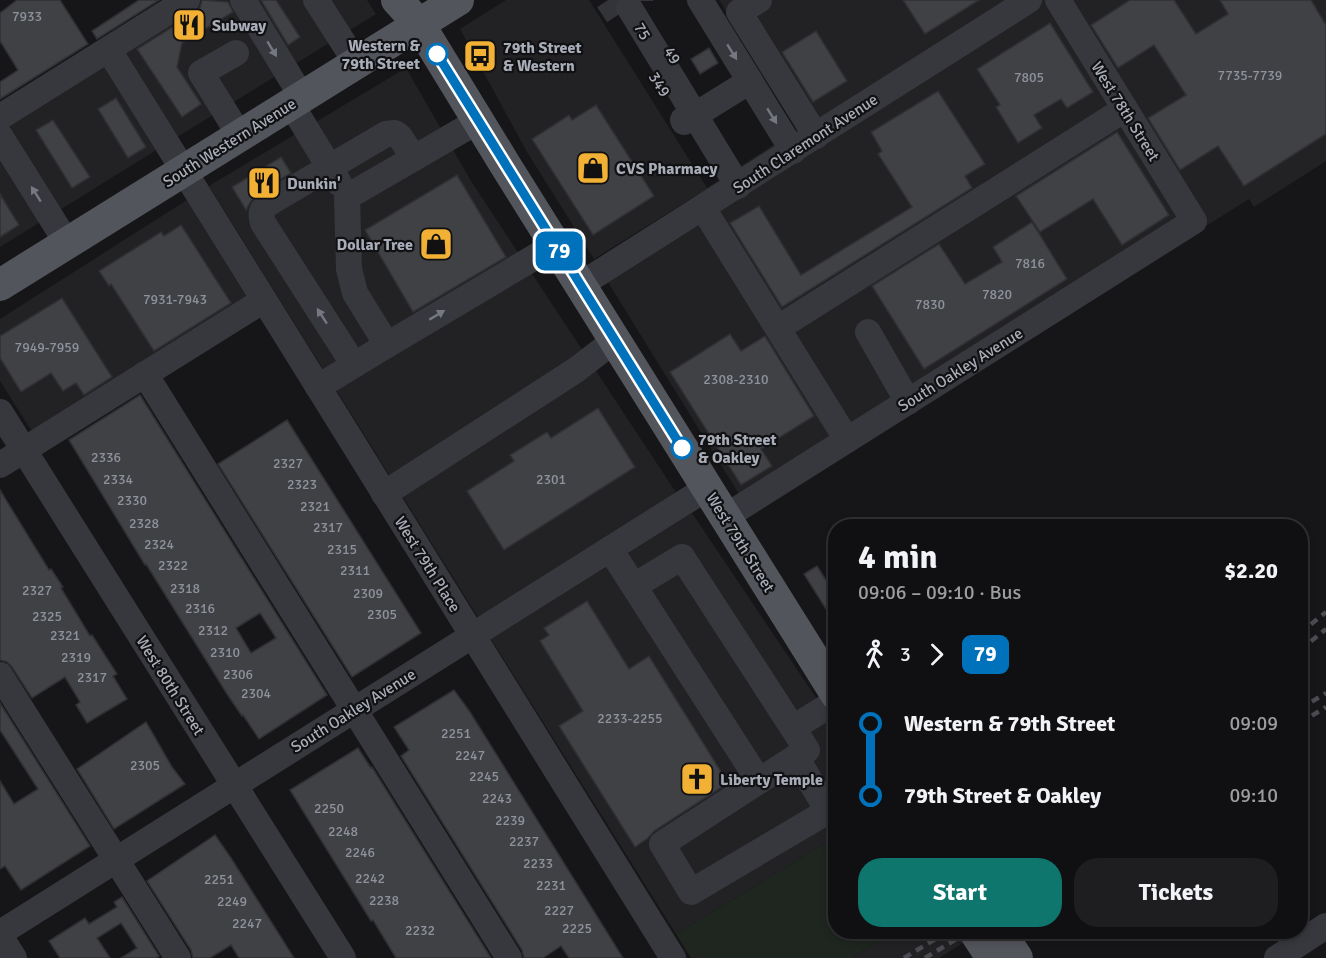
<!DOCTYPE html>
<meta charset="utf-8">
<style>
:root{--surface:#101012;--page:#1e1e20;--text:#f1f3f6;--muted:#9c9d9f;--line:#303032;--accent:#0f766e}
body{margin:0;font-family:Signika,sans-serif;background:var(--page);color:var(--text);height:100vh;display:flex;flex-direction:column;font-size:22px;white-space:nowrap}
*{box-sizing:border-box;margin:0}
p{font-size:20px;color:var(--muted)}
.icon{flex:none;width:33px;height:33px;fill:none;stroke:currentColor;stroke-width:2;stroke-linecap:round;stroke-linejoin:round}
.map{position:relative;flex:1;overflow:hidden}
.drawer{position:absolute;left:828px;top:519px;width:480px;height:420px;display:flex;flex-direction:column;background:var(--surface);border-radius:24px;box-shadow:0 3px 9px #0003,0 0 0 2px var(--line)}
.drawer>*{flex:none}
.badge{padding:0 12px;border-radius:9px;font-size:21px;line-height:39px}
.map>.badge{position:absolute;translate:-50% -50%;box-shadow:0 0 0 3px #fff}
.legs{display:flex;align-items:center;gap:9px;height:66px;padding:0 30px;font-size:20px}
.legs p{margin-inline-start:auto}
.summary{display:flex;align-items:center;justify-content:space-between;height:102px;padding:0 30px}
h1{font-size:33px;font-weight:800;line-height:45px}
.button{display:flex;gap:12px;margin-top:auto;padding:12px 30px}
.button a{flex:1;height:69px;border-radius:24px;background:var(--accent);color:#fff;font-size:24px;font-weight:800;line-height:69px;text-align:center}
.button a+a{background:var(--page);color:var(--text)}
ul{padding:0 30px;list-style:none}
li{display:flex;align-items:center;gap:21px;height:72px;font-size:22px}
li i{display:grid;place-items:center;width:9px;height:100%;margin:0 8px;background:currentColor}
li i::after{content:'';width:15px;height:15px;margin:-8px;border:4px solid;border-radius:50%;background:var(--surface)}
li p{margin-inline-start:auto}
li:first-child i{background:linear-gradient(#0000 50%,currentColor 0)}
li:last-child i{background:linear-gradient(currentColor 50%,#0000 0)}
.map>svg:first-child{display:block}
.built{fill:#222225}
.green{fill:#1e261f}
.building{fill:#404145;stroke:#303034;stroke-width:1.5;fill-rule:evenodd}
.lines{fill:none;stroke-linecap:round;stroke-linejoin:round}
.minor-tunnel{stroke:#333438;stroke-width:26;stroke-dasharray:26 13;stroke-linecap:butt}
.minor{stroke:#37383d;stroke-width:26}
.major{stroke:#53555c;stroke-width:32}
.rail{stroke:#4a4c52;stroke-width:4.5;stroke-dasharray:8 6;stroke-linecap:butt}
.oneway{fill:#757881}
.line-1-casing{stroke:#fff;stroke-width:14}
.line-1{stroke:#0072bc;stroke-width:9}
.stop-1-dot{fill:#fff;stroke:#0072bc;stroke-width:3}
.labels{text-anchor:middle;stroke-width:4.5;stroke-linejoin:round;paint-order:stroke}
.number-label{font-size:14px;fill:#8e929b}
.poi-label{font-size:16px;font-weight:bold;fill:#a8adb8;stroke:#111113;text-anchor:start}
.street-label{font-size:16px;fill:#a8adb8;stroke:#111113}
.stop-label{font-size:16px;font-weight:bold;fill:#a8adb8;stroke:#111113;text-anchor:end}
</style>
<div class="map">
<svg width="1326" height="958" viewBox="0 0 1326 958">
<rect width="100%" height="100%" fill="#161618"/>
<g class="built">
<polygon points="188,0 367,0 376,14 0,247 0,117"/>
<polygon points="506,0 589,0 707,188 798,129 719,0 1326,0 1326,161 1254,207 1249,199 1112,285 739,494 606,279 703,208 697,195 594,259 527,152 460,29"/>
<polygon points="406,68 471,181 677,494 479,619 209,186"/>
<polygon points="187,200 253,307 38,441 0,381 0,319"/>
<polygon points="692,513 835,726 835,839 826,843 676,934 491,639"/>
<polygon points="893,932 956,932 963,943 939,958 850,958"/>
</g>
<polygon class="green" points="835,839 836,932 893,932 850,958 691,958 676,934 826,843"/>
<g class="building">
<polygon points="17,0 60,0 88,44 0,99 0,82 18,70 0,41 0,13"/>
<polygon points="139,0 159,0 97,39 92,31"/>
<polygon points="202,0 228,2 233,12 182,43 177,67 201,104 182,117 137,49 195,13 200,8"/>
<polygon points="261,0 276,0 300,37 288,45"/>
<polygon points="903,0 979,0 925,34"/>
<polygon points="1130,0 1174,0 1196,34 1228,14 1220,0 1311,0 1326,25 1326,134 1244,186 1218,146 1180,170 1148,118 1186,95 1154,45 1118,68 1091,25"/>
<polygon points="1050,23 1093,92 1067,108 1061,99 1034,115 1042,128 1018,143 996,107 1000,105 977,69"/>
<polygon points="816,31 847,81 813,102 782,52"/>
<polygon points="709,48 718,63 700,74 691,59"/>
<polygon points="938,91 985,164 965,176 972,188 782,307 730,223 759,206 801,275 912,207 878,154 882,151 871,132"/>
<polygon points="116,98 146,147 128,158 98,109"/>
<polygon points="596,105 654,196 593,235 532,139 569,115 572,120"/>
<polygon points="53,120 90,177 72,188 36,130"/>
<polygon points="1117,132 1169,215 1122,245 1093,199 1040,232 1016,196"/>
<polygon points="281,157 291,173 259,192 251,201 246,210 232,187"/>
<polygon points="457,175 506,257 413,312 365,230"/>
<polygon points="0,194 19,225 0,237"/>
<polygon points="1032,222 1067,279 924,369 872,286 939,244 965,284 1002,262 993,247"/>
<polygon points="181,225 231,303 154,351 111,284 109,286 99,271 161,232 164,236"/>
<polygon points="62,298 112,377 84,395 76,383 63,391 51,373 21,392 0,358 0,336"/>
<polygon points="730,334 741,351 765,336 814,416 761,449 772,466 741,485 670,372"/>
<path d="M140 395 327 695 259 739 243 715 242 716 227 694 146 564 145 565 69 440ZM260 613 276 638 251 653 236 628Z"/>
<polygon points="598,408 635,467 504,550 467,491 514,461 510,455 547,432 551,438"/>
<polygon points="287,420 421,633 352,677 218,464"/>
<polygon points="0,490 49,570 51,569 63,587 61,588 90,636 92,635 117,674 113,676 127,699 87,723 76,705 80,702 65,677 32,698 12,667 7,662 0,660"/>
<polygon points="817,566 836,596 836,625 804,574"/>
<polygon points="587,601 629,669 649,656 728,783 654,831 648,838 635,847 559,726 583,711 540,641 549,635 544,628"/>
<polygon points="454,690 470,712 623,958 569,958 561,946 543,958 524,958 522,950 401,756 409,750 394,727"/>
<polygon points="0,703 90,846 21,890 5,866 0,869 0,781 14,804 38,789 0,730"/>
<polygon points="146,722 172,767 185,784 114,829 77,769"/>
<polygon points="358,748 371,768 372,767 491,958 396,958 373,920 371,921 290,790"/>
<polygon points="215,835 231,858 294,958 239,958 231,945 210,958 193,958 191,950 147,881"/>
<polygon points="122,897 159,956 156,958 121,958 137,948 121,923 97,938 110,958 60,958 49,941 85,918 89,924 117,907 114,902"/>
</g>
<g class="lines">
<g class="minor-tunnel">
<polyline points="608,0 618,15"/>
<polyline points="640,0 640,1"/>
</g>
<g class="minor">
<polyline points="243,0 302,97"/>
<polyline points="316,0 357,64"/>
<polyline points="700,0 793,151"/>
<polyline points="759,0 739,12 816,136"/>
<polyline points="629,7 738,186"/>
<polyline points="236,53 201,73 240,136"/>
<polyline points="115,60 673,958"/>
<polyline points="291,104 339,183"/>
<polyline points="0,117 187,0"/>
<polyline points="683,120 684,122 750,81"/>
<polyline points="0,136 67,243"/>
<polyline points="703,208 847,440"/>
<polyline points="580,285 1029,0"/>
<polyline points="778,328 1125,109"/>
<polyline points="868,332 908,402"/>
<polyline points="387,345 555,245"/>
<path d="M354 365 263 223C260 213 261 210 269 203L386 134 395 133 400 137 414 158"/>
<polyline points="145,374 509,958"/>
<polyline points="318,387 387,345 355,293 349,269 347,197 478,121"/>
<polyline points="0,412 343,958"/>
<polyline points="0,465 264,300"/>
<polyline points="384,494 576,370 615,340"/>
<polyline points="725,517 1194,221 1058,0"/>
<polyline points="610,549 759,781 807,750 682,557 634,586"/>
<polyline points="0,675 178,958"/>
<polyline points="793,728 836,701"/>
<polyline points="759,781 662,844 691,892 828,811 796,757"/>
<polyline points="0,933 707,488"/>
<polyline points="0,936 14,958"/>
<polyline points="1277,958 1326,926"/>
</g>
<g class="major">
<polyline points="397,0 419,24 504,163 836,694"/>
<polyline points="0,285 458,0"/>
<polyline points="975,932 992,958"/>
<polyline points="1000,932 1017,958"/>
</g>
<g class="rail">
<polyline points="1300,633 1326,612"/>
<polyline points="1300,650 1326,629"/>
<polyline points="1300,709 1326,693"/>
<polyline points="1300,723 1326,707"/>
<polyline points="904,958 947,932"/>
<polyline points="925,958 968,932"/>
</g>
</g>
<defs><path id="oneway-solid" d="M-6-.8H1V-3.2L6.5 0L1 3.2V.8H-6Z" transform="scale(1.5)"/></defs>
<g class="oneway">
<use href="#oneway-solid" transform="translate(272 49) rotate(59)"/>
<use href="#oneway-solid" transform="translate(732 52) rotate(58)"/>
<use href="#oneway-solid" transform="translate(772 116) rotate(58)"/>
<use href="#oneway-solid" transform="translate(36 194) rotate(-122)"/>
<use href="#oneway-solid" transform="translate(437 315) rotate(-31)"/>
<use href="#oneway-solid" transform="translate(322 316) rotate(-123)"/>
</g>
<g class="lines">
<defs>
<polyline id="line-1" points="437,54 682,448"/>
</defs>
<use href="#line-1" class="line-1-casing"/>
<use href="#line-1" class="line-1"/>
</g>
<defs>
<symbol id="restaurant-square" viewBox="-11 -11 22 22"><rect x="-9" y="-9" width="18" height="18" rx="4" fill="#f2b134" stroke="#111113"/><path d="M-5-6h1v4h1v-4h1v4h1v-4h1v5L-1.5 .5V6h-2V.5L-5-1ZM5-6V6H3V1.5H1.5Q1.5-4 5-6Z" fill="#111"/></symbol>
<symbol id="bus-square" viewBox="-11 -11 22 22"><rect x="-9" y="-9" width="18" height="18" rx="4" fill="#f2b134" stroke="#111113"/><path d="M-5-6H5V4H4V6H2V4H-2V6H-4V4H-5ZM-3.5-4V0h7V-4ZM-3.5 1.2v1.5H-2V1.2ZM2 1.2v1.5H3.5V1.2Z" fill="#111"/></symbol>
<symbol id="shop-square" viewBox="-11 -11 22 22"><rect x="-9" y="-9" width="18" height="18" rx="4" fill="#f2b134" stroke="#111113"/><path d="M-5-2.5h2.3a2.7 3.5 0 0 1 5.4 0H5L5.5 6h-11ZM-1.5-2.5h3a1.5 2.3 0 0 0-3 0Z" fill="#111"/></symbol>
<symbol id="church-square" viewBox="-11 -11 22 22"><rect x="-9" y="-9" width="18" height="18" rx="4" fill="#f2b134" stroke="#111113"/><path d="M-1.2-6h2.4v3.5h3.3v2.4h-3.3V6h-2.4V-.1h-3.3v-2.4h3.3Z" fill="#111"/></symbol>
</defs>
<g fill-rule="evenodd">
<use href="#restaurant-square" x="170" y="6" width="38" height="38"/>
<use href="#bus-square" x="461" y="37" width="38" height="38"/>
<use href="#shop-square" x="574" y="149" width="38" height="38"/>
<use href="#restaurant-square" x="245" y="164" width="38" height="38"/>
<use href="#shop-square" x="417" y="225" width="38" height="38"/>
<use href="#church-square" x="678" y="760" width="38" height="38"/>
</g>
<g class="stop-1-dot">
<circle cx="437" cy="54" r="10"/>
<circle cx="682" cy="448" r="10"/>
</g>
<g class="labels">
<g class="number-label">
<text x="27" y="21">7933</text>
<text x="1250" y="80">7735-7739</text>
<text x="1029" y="82">7805</text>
<text x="1030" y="268">7816</text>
<text x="997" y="299">7820</text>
<text x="175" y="304">7931-7943</text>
<text x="930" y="309">7830</text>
<text x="47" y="352">7949-7959</text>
<text x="736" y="384">2308-2310</text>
<text x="106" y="462">2336</text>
<text x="288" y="468">2327</text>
<text x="118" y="484">2334</text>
<text x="551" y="484">2301</text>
<text x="302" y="489">2323</text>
<text x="132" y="505">2330</text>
<text x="315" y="511">2321</text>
<text x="144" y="528">2328</text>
<text x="328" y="532">2317</text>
<text x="159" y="549">2324</text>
<text x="342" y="554">2315</text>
<text x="173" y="570">2322</text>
<text x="355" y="575">2311</text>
<text x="185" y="593">2318</text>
<text x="37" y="595">2327</text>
<text x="368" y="598">2309</text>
<text x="200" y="613">2316</text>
<text x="382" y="619">2305</text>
<text x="47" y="621">2325</text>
<text x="213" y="635">2312</text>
<text x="65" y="640">2321</text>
<text x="225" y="657">2310</text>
<text x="76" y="662">2319</text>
<text x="238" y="679">2306</text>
<text x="92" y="682">2317</text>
<text x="256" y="698">2304</text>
<text x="630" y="723">2233-2255</text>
<text x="456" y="738">2251</text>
<text x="470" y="760">2247</text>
<text x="145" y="770">2305</text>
<text x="484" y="781">2245</text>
<text x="497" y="803">2243</text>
<text x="329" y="813">2250</text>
<text x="510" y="825">2239</text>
<text x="343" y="836">2248</text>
<text x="524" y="846">2237</text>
<text x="360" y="857">2246</text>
<text x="538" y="868">2233</text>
<text x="370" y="883">2242</text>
<text x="219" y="884">2251</text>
<text x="551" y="890">2231</text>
<text x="384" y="905">2238</text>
<text x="232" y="906">2249</text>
<text x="559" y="915">2227</text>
<text x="247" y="928">2247</text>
<text x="577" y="933">2225</text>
<text x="420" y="935">2232</text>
</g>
<g class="poi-label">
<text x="212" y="31">Subway</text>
<text x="503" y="53">79th Street<tspan x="503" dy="18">&amp; Western</tspan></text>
<text x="616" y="174">CVS Pharmacy</text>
<text x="287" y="189">Dunkin'</text>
<text x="413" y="250" text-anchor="end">Dollar Tree</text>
<text x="720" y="785">Liberty Temple</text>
</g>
<g class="street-label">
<text transform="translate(643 31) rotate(59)" y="6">75</text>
<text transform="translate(673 55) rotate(59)" y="6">49</text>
<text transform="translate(660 84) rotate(58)" y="6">349</text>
<text transform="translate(1126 111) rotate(58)" y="6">West 78th Street</text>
<text transform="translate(229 142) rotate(-32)" y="6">South Western Avenue</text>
<text transform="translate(805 143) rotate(-33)" y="6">South Claremont Avenue</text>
<text transform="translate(960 369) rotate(-32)" y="6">South Oakley Avenue</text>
<text transform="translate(741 542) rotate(58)" y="6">West 79th Street</text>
<text transform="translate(428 564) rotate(58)" y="6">West 79th Place</text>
<text transform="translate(171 685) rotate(58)" y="6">West 80th Street</text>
<text transform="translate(353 710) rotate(-32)" y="6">South Oakley Avenue</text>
</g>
<g class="stop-label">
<text x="420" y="51">Western &amp;<tspan x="420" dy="18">79th Street</tspan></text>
<text x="698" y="445" text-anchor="start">79th Street<tspan x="698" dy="18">&amp; Oakley</tspan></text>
</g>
</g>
</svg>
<b class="badge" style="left:559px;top:251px;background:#0072bc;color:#fff">79</b>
<section class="drawer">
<div class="summary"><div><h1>4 min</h1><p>09:06 – 09:10 · Bus</p></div><b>$2.20</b></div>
<div class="legs"><svg class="icon" aria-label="walk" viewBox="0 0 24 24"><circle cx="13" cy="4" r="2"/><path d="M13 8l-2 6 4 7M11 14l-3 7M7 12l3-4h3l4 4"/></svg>3<svg class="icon" aria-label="forward" viewBox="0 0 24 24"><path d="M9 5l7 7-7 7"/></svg><b class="badge" style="background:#0072bc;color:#fff">79</b></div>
<ul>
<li><i style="color:#0072bc"></i><b>Western &amp; 79th Street</b><p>09:09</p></li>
<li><i style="color:#0072bc"></i><b>79th Street &amp; Oakley</b><p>09:10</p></li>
</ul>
<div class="button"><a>Start</a><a>Tickets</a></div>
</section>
</div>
